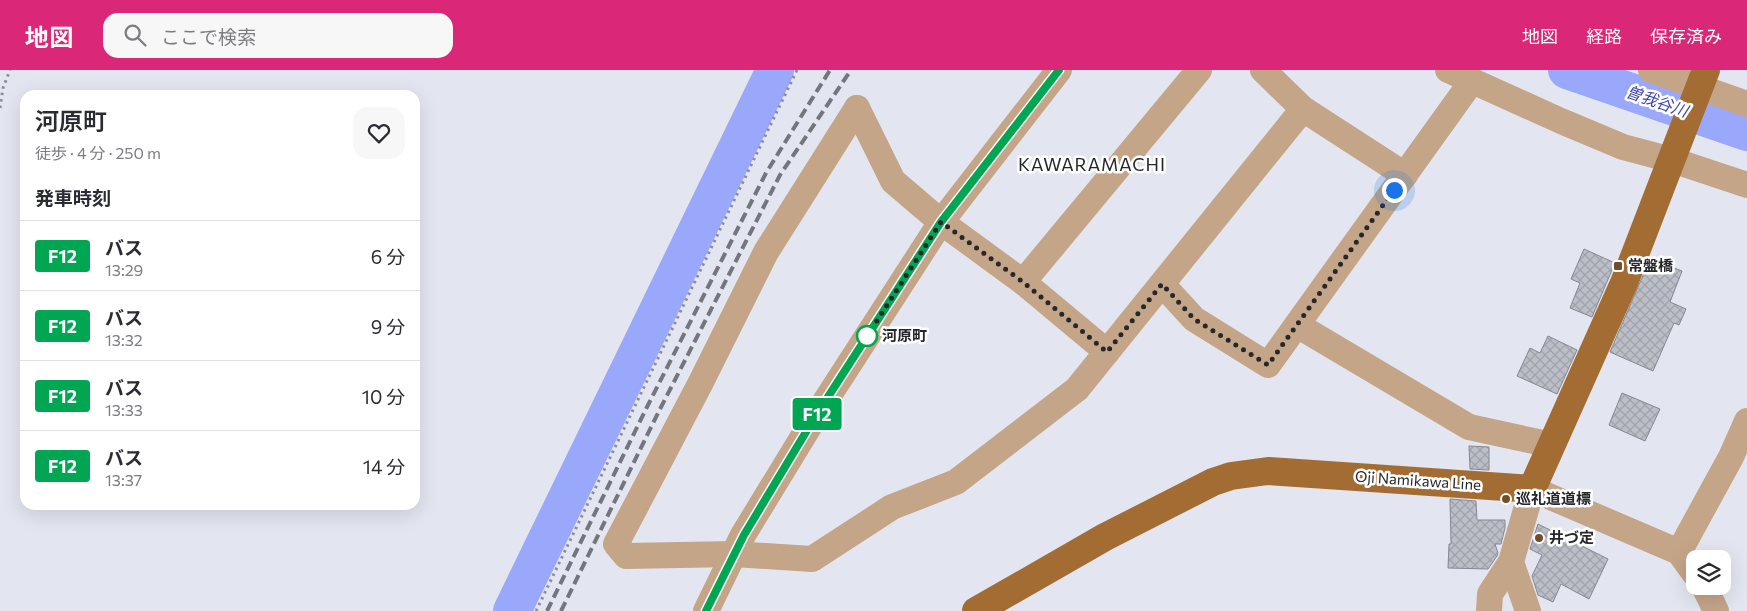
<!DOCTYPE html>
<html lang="ja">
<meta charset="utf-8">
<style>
:root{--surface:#fff;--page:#f7f7f7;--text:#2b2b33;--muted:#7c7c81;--line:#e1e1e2;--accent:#db2777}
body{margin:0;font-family:Commissioner,"Noto Sans JP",sans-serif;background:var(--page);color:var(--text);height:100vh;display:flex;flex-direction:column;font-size:19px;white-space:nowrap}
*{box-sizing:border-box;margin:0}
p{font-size:16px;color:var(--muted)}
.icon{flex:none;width:28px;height:28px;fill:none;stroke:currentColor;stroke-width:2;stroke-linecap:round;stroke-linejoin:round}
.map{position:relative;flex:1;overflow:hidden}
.drawer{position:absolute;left:20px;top:20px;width:400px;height:420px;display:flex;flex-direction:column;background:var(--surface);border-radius:15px;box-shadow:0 5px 20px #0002}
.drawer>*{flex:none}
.badge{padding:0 10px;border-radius:4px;font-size:18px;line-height:32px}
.buttons{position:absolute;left:1686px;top:480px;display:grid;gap:10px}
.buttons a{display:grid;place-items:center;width:45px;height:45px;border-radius:10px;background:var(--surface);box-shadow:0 5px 20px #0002;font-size:25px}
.you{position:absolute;width:25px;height:25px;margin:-12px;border:4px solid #fff;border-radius:50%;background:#1a73e8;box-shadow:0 0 0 8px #1a73e833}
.map>.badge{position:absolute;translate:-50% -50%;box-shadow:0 0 0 2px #fff}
h2{padding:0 15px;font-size:19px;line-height:45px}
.round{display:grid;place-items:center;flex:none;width:52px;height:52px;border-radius:15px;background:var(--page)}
.overview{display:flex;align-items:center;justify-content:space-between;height:85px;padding:0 15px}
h1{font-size:24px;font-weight:600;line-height:38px}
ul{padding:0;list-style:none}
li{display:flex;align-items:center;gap:15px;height:70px;padding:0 15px;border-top:1px solid var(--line)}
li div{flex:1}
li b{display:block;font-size:19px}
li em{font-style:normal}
li .badge{min-width:55px;font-weight:700;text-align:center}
header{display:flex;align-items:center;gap:30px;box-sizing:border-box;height:70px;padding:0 25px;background:var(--accent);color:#fff}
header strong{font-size:24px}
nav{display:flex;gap:28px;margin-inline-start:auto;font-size:18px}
.search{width:350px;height:45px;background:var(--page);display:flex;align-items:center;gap:12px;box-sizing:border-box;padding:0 18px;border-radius:15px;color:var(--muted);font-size:19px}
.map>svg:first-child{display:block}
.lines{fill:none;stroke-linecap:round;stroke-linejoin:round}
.river{stroke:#99a8fb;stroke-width:38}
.building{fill:url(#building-cross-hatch);stroke:#858891}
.path{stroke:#8d8f96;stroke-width:3;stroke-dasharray:2.5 4;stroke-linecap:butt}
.minor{stroke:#c4a588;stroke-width:26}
.major{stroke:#a36c32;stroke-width:28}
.rail{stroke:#75767d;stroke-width:4;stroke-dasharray:10 5;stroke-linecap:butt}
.line-casing{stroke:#fff;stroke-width:11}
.line{stroke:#00a651;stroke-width:8}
.walk{stroke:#26272b;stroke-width:5;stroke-dasharray:0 9}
.poi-dot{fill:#724e28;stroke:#fff;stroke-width:2}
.stop-dot{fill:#fff;stroke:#00a651;stroke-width:2.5}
.labels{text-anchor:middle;stroke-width:5;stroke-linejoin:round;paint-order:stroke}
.poi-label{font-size:15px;font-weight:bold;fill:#26272b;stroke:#fff;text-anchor:start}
.stop-label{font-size:15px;font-weight:bold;fill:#26272b;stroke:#fff;text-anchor:start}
.street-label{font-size:15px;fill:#26272b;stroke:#fff}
.water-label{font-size:16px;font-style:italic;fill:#4048a6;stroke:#fff}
.quarter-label{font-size:18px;letter-spacing:1px;fill:#26272b;stroke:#fff}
</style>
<header>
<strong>地図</strong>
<div class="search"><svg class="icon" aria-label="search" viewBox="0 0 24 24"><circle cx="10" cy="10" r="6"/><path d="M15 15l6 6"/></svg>ここで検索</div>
<nav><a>地図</a><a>経路</a><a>保存済み</a></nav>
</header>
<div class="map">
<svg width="1747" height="541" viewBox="0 0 1747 541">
<defs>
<pattern id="building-cross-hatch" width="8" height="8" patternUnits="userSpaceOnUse" patternTransform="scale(1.25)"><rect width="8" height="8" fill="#bbbec7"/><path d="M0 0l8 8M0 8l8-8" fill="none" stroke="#a1a3ab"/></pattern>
</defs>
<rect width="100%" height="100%" fill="#e3e6f0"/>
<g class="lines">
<g class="river">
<polyline points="1567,0 1747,62"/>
<polyline points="512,541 775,0"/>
</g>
</g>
<g class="building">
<polygon points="1584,179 1615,193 1592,247 1570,238 1580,213 1571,209"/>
<polygon points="1650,189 1682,201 1670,232 1686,239 1679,255 1674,253 1653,301 1610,282"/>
<polygon points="1548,266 1577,280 1557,324 1517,306 1530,278 1540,283"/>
<polygon points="1622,323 1660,339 1645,371 1609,355"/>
<polygon points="1469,376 1489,377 1489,400 1470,399"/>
<polygon points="1450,429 1476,431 1477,450 1505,450 1505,458 1501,474 1495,474 1498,483 1497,486 1488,499 1448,498 1449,474 1451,474"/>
<polygon points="1538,454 1608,489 1589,529 1561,514 1553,532 1538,525 1532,506 1542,485 1530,479"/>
</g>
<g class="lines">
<g class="path">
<polyline points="0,38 3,18 10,0"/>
<polyline points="536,541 797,0"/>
</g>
<g class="minor">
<polyline points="1448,0 1561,51 1623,77 1672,90 1747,115"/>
<polyline points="1651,0 1747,34"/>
<polyline points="857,38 766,182 700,314 616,474 626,486 734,484 812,489 892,437 956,412 1077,319 1303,39 1263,0"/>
<polyline points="857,38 893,111 941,152 1023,212 1107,282"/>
<polyline points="1303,39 1405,105"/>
<polyline points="1023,212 1199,0"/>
<polyline points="1162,214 1194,249 1268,295 1472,11"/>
<polyline points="1297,255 1469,357 1552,375"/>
<polyline points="1679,482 1731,387 1747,351"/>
<polyline points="1511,492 1528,541"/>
<polyline points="1704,516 1716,541"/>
<polyline points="706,541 743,465 815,347 941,152 1059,0"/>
<polyline points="1489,541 1490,524 1511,492 1532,419 1679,482 1695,504"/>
</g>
<polyline class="major" points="976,541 1105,467 1213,412 1231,406 1268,401 1532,419 1624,213 1706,0"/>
<g class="rail">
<polyline points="547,541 648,335 766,103 830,0"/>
<polyline points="561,541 659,341 780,105 851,0"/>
</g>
</g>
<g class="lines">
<defs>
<polyline id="line" points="706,541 744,465 815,347 941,152 1059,0"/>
</defs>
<use href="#line" class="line-casing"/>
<use href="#line" class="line"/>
<polyline class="walk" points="867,266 941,152 1023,212 1107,282 1162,214 1194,249 1268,295 1394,120"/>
</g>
<g class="poi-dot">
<rect x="1613" y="191" width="10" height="10" rx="2.5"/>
<circle cx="1506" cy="429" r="5"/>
<circle cx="1539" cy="468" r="5"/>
</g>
<circle class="stop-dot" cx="867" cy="266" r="10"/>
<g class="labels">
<g class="poi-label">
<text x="1628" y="201">常盤橋</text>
<text x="1516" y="434">巡礼道道標</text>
<text x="1549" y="473">井づ定</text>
</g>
<g class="stop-label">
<text x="882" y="271">河原町</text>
</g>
<g class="street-label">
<text transform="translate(1418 411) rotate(4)" y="5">Oji Namikawa Line</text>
</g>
<g class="water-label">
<text transform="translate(1657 31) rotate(19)" y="6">曽我谷川</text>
</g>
<g class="quarter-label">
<text x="1092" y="101">KAWARAMACHI</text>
</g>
</g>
</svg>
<div class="buttons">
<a><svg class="icon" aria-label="layers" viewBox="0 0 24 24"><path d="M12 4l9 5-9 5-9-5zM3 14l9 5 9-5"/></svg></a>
</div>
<div class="you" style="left:1394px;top:120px"></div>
<b class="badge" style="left:817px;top:344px;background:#00a651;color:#fff">F12</b>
<section class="drawer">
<div class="overview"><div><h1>河原町</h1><p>徒歩 · 4 分 · 250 m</p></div><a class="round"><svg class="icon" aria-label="heart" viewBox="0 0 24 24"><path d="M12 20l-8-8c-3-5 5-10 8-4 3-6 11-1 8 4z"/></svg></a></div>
<h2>発車時刻</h2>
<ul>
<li><span class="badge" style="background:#00a651;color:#fff">F12</span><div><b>バス</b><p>13:29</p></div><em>6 分</em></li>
<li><span class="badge" style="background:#00a651;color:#fff">F12</span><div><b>バス</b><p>13:32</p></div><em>9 分</em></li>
<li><span class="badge" style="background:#00a651;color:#fff">F12</span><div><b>バス</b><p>13:33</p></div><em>10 分</em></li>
<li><span class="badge" style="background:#00a651;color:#fff">F12</span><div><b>バス</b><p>13:37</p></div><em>14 分</em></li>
</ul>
</section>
</div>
